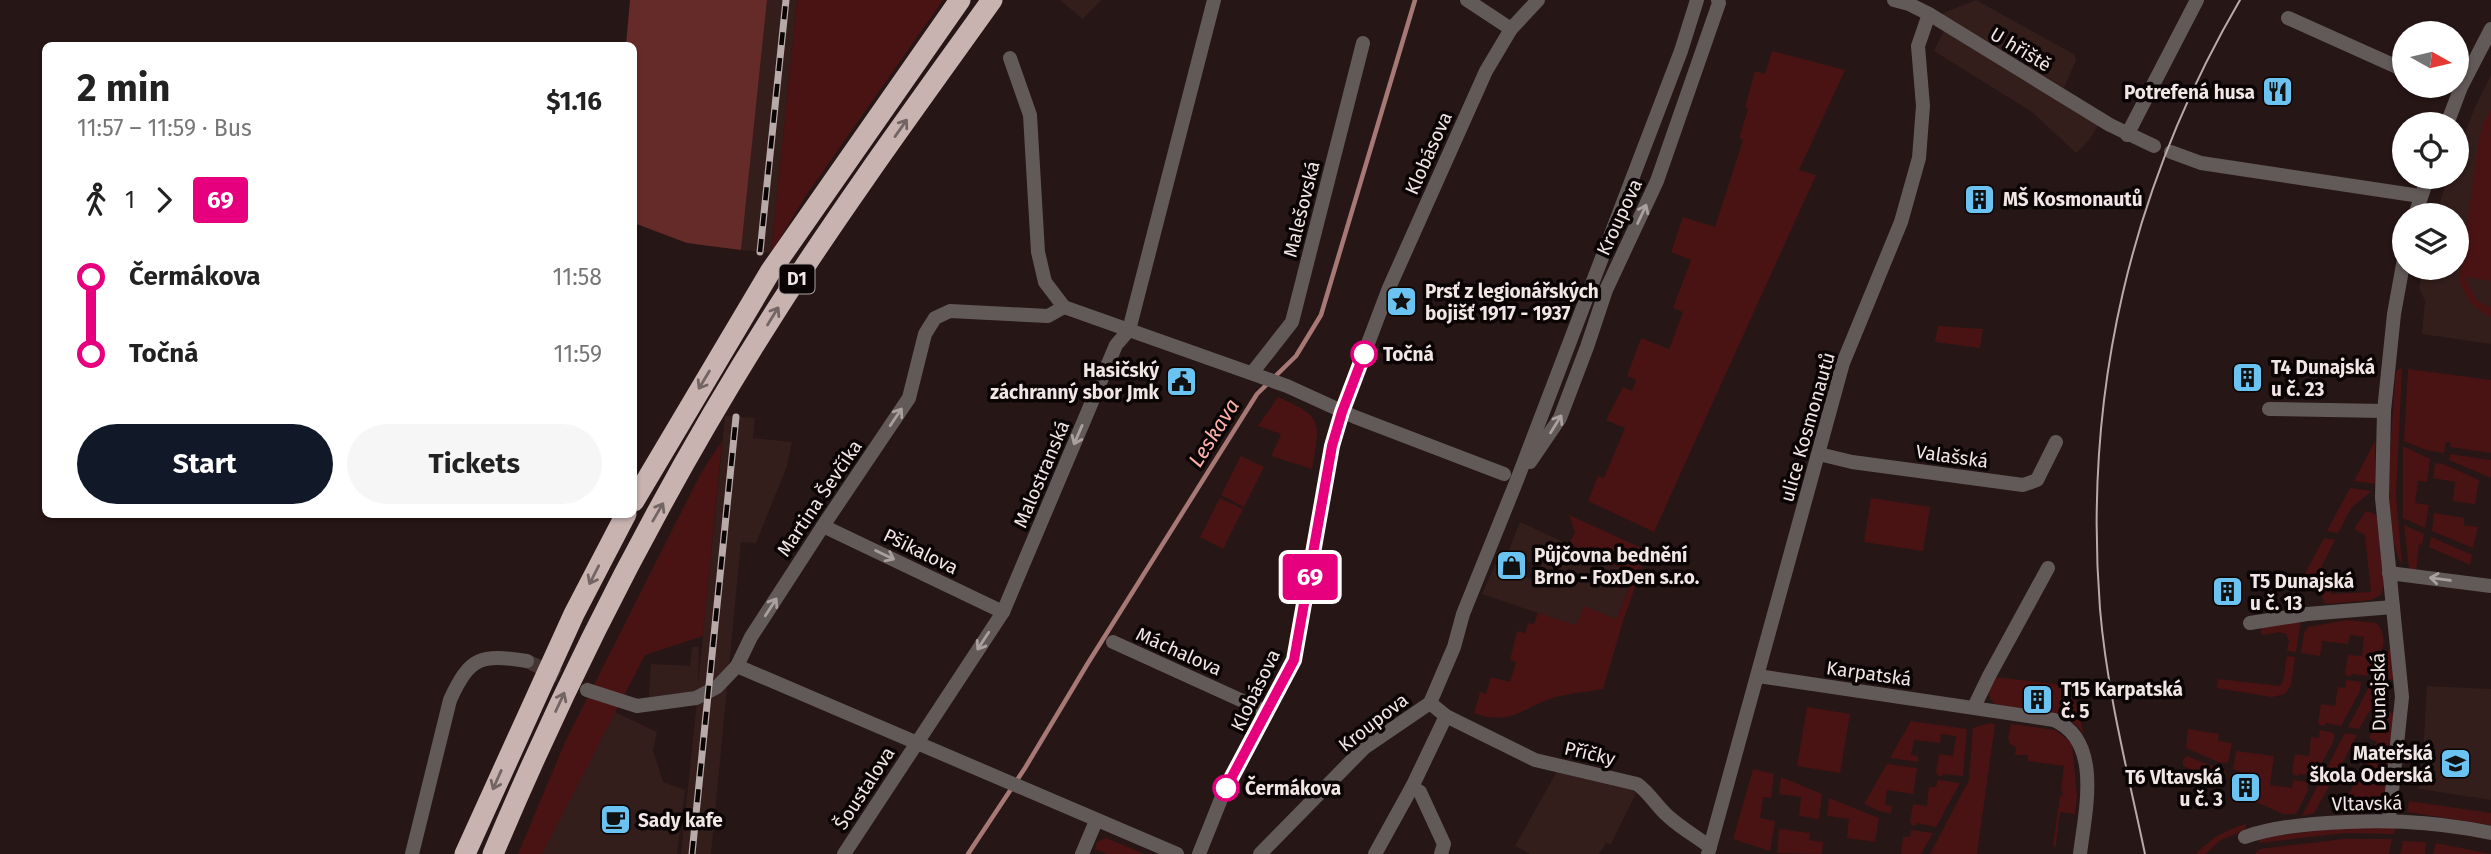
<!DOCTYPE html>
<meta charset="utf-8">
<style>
:root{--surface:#fff;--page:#f6f6f6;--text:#222;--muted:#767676;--accent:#111827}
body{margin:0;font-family:"Fira Sans",sans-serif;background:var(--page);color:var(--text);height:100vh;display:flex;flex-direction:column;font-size:26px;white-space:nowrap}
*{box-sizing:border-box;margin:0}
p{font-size:23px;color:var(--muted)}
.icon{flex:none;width:38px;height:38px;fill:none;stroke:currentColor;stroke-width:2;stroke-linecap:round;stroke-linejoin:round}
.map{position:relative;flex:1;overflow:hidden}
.panel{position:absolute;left:42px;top:42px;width:595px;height:476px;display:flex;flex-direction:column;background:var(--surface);border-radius:10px;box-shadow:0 2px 5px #0004}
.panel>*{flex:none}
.badge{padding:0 14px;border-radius:5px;font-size:24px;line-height:46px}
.needle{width:46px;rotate:98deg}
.tools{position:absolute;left:2392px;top:21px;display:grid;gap:14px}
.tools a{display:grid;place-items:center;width:77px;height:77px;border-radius:50%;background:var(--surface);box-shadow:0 2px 5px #0004;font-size:35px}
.map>.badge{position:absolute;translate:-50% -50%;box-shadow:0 0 0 4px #fff}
.legs{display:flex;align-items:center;gap:10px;height:77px;padding:0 35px;font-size:23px}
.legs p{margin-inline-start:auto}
.head{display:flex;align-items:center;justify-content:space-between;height:119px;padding:0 35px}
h1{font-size:38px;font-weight:700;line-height:52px}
.cta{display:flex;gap:14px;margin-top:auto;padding:14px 35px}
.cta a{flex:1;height:80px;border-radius:42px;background:var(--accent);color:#fff;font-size:28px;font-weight:700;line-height:80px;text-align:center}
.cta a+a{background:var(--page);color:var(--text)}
ul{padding:0 35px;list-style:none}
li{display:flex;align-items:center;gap:24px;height:77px;font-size:26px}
li i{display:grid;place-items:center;width:10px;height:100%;margin:0 9px;background:currentColor}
li i::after{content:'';width:18px;height:18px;margin:-9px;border:5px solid;border-radius:50%;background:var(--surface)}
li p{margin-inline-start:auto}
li:first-child i{background:linear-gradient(#0000 50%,currentColor 0)}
li:last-child i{background:linear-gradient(currentColor 50%,#0000 0)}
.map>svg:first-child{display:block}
.built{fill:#331e1c}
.green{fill:#491314}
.forest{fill:#652b29}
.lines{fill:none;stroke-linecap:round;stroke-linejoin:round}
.stream{stroke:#a67876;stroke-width:4.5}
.minor-tunnel{stroke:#443534;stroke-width:14;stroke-dasharray:14 7;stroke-linecap:butt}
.minor{stroke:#625a59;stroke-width:14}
.highway{stroke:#c8b3b1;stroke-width:21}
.tram{stroke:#b7aaa9;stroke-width:2}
.rail-casing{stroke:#b7aaa9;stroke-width:7}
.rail{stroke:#0a0504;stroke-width:4.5;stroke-dasharray:13;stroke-linecap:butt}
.oneway{stroke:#726563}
.oneway2{stroke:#aaa09f}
.line-1-casing{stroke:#fff;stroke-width:16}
.line-1{stroke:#e6007e;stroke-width:10}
.stop-1-dot{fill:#fff;stroke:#e6007e;stroke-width:3.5}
.labels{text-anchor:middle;stroke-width:7;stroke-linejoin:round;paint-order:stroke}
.shield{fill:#0a0504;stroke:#aca2a2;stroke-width:2}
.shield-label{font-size:18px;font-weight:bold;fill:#f1e6e5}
.street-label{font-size:19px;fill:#f1e6e5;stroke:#0a0504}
.poi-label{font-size:19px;font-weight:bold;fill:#f1e6e5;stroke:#0a0504;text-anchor:start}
.stop-label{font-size:19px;font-weight:bold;fill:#f1e6e5;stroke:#0a0504;text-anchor:start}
.water-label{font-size:21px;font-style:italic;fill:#fdb0ab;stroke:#0a0504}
</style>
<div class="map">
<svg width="2491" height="854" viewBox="0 0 2491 854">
<rect width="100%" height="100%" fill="#261615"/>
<g class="built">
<polygon points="767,0 797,0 771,253 741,250"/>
<polygon points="1060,0 1101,0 1083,19"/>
<polygon points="1976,0 2075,55 2076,60 2064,88 1941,14"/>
<polygon points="1944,31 2099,124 2090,139 2076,153 2032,112 1934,51"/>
<polygon points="2491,75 2491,344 2422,334 2425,301 2419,288 2423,268 2457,268 2457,215 2436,215 2448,177 2457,177 2457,154 2475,107"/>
<polygon points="725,416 755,418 753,438 792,442 787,466 756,543 741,542 711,854 681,854 698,691 649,697 651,664 690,666 692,647 699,647 698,685"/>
<polygon points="1520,522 1634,575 1616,620 1576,626 1482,594 1495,564 1533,580 1539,566 1508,552"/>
<polygon points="2427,686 2491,689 2491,800 2419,789 2424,739"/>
<polygon points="615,712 657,732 653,750 663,782 685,790 677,854 542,854"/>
<polygon points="1557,771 1581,778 1629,787 1636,793 1611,844 1606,843 1599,854 1530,854 1515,846"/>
</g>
<g class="green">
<polygon points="797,0 943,0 805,197 771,253"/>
<polygon points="1772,51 1845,70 1799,170 1816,175 1654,532 1588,501 1598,476 1604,478 1625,428 1606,420 1623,387 1632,391 1636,380 1627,376 1641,338 1669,349 1683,312 1673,308 1691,260 1671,252 1683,217 1715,227 1743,140 1739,138 1748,109 1745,107 1755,71 1765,74"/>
<path d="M2491 110V281L2467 277 2466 279 2477 301 2491 307V317C2472 308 2466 298 2459 280L2479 139 2484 120Z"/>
<polygon points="1938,326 1983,329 1980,348 1935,342"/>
<path d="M2402 368 2396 496 2402 565C2380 526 2393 418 2396 371Z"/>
<polygon points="2408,369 2491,380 2491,453 2450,447 2451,442 2446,442 2444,453 2426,450 2404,441"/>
<path d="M1278 397C1324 417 1320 422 1312 469L1271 456 1281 434 1258 426Z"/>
<polygon points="722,441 703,636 645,655 542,854 518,854 565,742 701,473"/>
<polygon points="2375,441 2375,484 2354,481"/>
<polygon points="2403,446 2430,459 2427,482 2418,481 2415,503 2429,505 2425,528 2403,518"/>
<polygon points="2450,454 2491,460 2491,478 2449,460"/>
<polygon points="1241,456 1264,467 1244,507 1221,495"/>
<polygon points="2435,463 2443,464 2479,480 2475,504 2453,501 2455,482 2433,478"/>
<polygon points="2350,488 2372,491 2352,507 2338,533 2327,531"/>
<polygon points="1220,498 1243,509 1223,549 1200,537"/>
<polygon points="1871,498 1930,507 1923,551 1864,542"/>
<polygon points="2366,511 2375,514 2377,518 2384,584 2381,595 2371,600 2328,604 2324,602 2322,597 2328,585 2331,587 2331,594 2371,592 2365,535 2354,529"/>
<polygon points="2434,513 2464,518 2464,525 2478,527 2473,548 2432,531"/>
<path d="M1569 515 1648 551 1624 618 1603 689C1587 692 1569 693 1553 698 1523 707 1509 727 1474 713L1480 692 1486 694 1491 677 1510 682 1516 662 1510 660 1517 631 1525 633 1528 623 1534 624 1538 613 1576 625 1584 606 1616 619 1634 575 1569 544 1575 532Z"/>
<polygon points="2404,525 2424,534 2422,545 2419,544 2416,571 2409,569"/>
<polygon points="2431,537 2472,555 2470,565 2429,547"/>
<polygon points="2324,538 2335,540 2313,583 2301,581"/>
<polygon points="2301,620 2296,652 2287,651 2289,640 2286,634 2279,632 2261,635 2262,628"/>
<path d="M2347 620 2377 623C2392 643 2378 657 2368 676L2352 674 2351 676H2347L2345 673 2348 655 2362 656 2364 637 2350 635 2348 644 2322 641 2320 656 2301 653 2304 633 2308 627Z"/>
<polygon points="2389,649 2391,649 2394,680 2374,677"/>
<polygon points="2287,656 2295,657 2291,685 2285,694 2272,697 2217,688 2218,679 2280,686 2283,681"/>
<path d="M1995 677 2071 686 2084 734C2071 718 2061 714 2042 711L2044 696 2034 695 2032 710 1995 704C1984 695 1990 687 1995 677Z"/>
<polygon points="2346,680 2361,682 2360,691 2341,726 2325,723 2325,726 2320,725 2318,723 2321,704 2335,706 2338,687 2345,688"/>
<polygon points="2371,683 2391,686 2367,715 2359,729 2348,727"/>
<polygon points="1807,707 1850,714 1840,773 1797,766"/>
<polygon points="2388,711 2393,714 2393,719 2384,797 2380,806 2336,809 2337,798 2345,801 2377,742 2369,738 2382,713"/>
<polygon points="1911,721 1967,729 1963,776 1943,774 1942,776 1938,776 1936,772 1939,754 1953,756 1956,736 1941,734 1940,743 1914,740 1911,755 1918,756 1918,762 1890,758"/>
<polygon points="1990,723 1995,724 1977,854 1930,854 1969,780 1973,728"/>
<polygon points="2011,724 2056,730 2072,744 2077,796 2075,814 2060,812 2055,851 2055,847 2053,846 2060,796 2062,796 2063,792 2061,791 2064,766 2028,761 2028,755 2015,755 2016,747 2010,744 2008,738"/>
<polygon points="2188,729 2219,734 2218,741 2232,743 2228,763 2218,762 2186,748"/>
<polygon points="2320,730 2334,733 2334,740 2315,776 2299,774 2298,776 2294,775 2292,772 2295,754 2309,756 2311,737 2319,738"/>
<polygon points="2345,733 2357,735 2334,779 2322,777"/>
<polygon points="2236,751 2274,756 2270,785 2292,788 2293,780 2307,782 2308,790 2296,814 2283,814 2256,802 2259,779 2233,769"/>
<polygon points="2187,756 2226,772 2225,784 2183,766 2183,760"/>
<polygon points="1887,764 1917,768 1913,794 1887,790 1885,805 1892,806 1891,813 1879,811 1864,804"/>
<polygon points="1753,769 1774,774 1771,798 1763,797 1760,818 1775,821 1770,851 1733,839"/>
<polygon points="1781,777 1822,794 1819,819 1799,816 1801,797 1779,794"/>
<polygon points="1938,780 1960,783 1936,827 1916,823 1915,826 1912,825 1910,822 1913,804 1927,806 1929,787 1936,787"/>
<polygon points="2319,783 2330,785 2314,813 2302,816"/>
<polygon points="1829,798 1879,818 1875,842 1847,838 1849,819 1827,816"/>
<polygon points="2409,801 2491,813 2491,825 2407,812"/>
<path d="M2246 824 2245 830 2221 840 2205 854H2196C2211 838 2225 830 2246 824Z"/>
<polygon points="2345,827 2396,828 2394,834 2345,833 2259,843 2260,838"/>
<polygon points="1779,829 1810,833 1809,840 1823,842 1822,854 1777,853"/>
<polygon points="1911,830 1933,833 1921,854 1901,854 1903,837 1910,837"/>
<polygon points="1106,838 1145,854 1107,854 1095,849 1097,842"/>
<polygon points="2345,839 2392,839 2389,854 2255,854 2259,849"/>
<polygon points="2403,841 2426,842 2425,854 2400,854"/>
<polygon points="2436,843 2491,854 2433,854"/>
</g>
<polygon class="forest" points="630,0 767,0 741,250 687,243 634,223 634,46 626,45"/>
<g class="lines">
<polyline class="stream" points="968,854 1025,768 1088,663 1257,394 1296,356 1321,315 1415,0"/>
<polyline class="minor-tunnel" points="527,661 587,690"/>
<g class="minor">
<polyline points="1467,0 1511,29"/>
<polyline points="1894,0 1909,4 1929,14 2110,125 2154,146"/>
<polyline points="2288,18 2404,70"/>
<polyline points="1010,58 1030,115 1038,252 1045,282 1064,307 1287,386 1355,417 1504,474"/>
<polyline points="2447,124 2461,87 2491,29"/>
<polyline points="2127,135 2197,0"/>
<polyline points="2171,152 2201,163 2420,196"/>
<polyline points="2415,215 2428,177"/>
<polyline points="1252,373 1292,322 1363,43"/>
<polyline points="2269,409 2384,411"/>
<polyline points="1819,454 1852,462 2023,485 2037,480 2056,442"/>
<polyline points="1530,462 1560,418 1587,347 1606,290 1657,181 1719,3 1718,0"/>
<polyline points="823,526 1003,612"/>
<polyline points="2389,573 2491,586"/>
<polyline points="2250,623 2307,614 2393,607"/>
<polyline points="1113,642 1267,712"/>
<polyline points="737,666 1177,854"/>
<path d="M1758 676 2054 720C2103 741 2085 812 2080 854"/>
<polyline points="587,690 637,706 696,698 717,687 737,666 751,637 823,526 909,398 925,334 935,318 950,311 1048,316 1064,307"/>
<path d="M1430 703 1446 716 1535 760 1637 784C1650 793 1656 806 1669 817 1681 828 1697 837 1710 847"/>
<polyline points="1974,707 1989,676 2048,568"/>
<polyline points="1412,787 1420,792 1444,844 1441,854"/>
<polyline points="2389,819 2402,697 2382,498 2384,411 2394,314 2404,259"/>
<path d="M2245 837C2267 829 2290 826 2314 824 2375 819 2430 820 2491 833"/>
<path d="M412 854 450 700C470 656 481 654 527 661"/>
<polyline points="844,854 1003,612 1116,345 1129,330 1214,0"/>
<polyline points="1082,854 1096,821"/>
<polyline points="1199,854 1225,789 1294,660 1332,446 1342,412 1389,288 1486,71 1511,29 1538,0"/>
<polyline points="1260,854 1364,748 1430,703 1454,647 1463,614 1517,480 1681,51 1697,0"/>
<polyline points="1375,854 1412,787 1446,716"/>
<polyline points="1708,854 1843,363 1901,222 1919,158 1923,106 1918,46 1929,14"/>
</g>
<g class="highway">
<polyline points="634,501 770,272 960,0"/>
<polyline points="465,854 574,614 626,514"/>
<path d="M493 854C573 664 666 483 777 309 845 203 919 102 992 0"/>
</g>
<path class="tram" d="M2145 854C2128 773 2107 692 2100 609 2083 392 2131 187 2240 0"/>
<defs>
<g id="rail">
<polyline points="760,252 786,0"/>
<polyline points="692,854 736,417"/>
</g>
</defs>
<use href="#rail" class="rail-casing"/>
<use href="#rail" class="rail"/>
</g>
<defs><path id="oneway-shaft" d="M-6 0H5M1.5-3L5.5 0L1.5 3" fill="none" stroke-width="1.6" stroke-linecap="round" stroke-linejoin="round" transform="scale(1.75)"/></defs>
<g class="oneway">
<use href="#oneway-shaft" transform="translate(901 128) rotate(-55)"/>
<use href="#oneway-shaft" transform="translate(773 316) rotate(-58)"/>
<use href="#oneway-shaft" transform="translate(704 380) rotate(121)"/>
<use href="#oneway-shaft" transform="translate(658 512) rotate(-60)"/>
<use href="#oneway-shaft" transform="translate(594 575) rotate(117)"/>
<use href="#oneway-shaft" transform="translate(560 702) rotate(-65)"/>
<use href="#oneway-shaft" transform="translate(497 780) rotate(114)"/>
</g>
<g class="oneway2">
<use href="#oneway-shaft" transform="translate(1642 214) rotate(-65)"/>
<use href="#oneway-shaft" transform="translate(896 417) rotate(-56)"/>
<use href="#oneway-shaft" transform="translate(1556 424) rotate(-58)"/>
<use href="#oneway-shaft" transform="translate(1078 435) rotate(113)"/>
<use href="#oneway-shaft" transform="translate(885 555) rotate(26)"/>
<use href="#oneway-shaft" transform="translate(2440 579) rotate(-172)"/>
<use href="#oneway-shaft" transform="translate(771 607) rotate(-57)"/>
<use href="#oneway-shaft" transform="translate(983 641) rotate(123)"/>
</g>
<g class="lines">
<defs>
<polyline id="line-1" points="1226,788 1294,660 1332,446 1342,412 1364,354"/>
</defs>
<use href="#line-1" class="line-1-casing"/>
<use href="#line-1" class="line-1"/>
</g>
<defs>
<symbol id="restaurant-square" viewBox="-11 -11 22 22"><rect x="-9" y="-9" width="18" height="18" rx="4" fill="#6bc3f2" stroke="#0a0504"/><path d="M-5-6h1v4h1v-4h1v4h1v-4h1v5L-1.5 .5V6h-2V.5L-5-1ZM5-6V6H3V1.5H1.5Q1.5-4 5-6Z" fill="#111"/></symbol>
<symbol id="building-square" viewBox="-11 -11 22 22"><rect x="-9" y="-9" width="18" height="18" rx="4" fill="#6bc3f2" stroke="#0a0504"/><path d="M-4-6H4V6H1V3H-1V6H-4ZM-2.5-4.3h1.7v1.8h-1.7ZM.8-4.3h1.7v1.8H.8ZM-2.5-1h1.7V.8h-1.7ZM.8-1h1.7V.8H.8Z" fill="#111"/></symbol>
<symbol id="sight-square" viewBox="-11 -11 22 22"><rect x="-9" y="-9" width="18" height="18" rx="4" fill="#6bc3f2" stroke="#0a0504"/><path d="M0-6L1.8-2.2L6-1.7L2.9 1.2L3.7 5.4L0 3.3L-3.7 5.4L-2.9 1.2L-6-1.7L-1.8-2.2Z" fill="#111"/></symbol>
<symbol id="civic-square" viewBox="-11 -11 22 22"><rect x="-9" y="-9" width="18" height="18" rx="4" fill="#6bc3f2" stroke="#0a0504"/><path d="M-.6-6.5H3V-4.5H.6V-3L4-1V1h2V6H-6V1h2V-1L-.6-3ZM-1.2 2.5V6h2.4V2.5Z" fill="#111"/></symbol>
<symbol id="shop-square" viewBox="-11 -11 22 22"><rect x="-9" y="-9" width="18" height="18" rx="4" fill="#6bc3f2" stroke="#0a0504"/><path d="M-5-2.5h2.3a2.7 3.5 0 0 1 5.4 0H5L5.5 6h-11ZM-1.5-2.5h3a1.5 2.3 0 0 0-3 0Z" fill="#111"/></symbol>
<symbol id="school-square" viewBox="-11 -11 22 22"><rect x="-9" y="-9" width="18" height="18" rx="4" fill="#6bc3f2" stroke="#0a0504"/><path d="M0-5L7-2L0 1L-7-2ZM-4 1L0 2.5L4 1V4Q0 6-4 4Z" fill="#111"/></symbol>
<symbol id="cafe-square" viewBox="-11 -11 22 22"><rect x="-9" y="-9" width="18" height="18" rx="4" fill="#6bc3f2" stroke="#0a0504"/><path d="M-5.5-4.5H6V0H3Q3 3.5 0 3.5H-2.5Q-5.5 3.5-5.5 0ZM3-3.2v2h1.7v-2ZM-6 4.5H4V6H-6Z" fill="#111"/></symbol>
</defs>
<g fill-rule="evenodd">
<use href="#restaurant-square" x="2260" y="74" width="35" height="35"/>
<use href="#building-square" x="1962" y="182" width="35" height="35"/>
<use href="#sight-square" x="1384" y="284" width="35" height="35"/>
<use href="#building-square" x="2230" y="360" width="35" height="35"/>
<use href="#civic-square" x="1164" y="364" width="35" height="35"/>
<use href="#shop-square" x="1494" y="548" width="35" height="35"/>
<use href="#building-square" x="2210" y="574" width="35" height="35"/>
<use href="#building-square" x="2020" y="682" width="35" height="35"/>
<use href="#school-square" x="2438" y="746" width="35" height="35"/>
<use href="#building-square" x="2228" y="770" width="35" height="35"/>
<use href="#cafe-square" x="598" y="802" width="35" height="35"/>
</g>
<g class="stop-1-dot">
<circle cx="1364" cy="354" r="12"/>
<circle cx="1226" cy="788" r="12"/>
</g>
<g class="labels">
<rect class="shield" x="779.5" y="264.5" width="35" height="29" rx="5"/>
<g class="shield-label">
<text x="797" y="285">D1</text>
</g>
<g class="street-label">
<text transform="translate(2021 49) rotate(31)" y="7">U hřiště</text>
<text transform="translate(1428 153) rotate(-66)" y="7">Klobásova</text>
<text transform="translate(1301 209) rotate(-76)" y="7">Malešovská</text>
<text transform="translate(1619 217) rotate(-65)" y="7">Kroupova</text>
<text transform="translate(1807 427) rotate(-74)" y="7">ulice Kosmonautů</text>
<text transform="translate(1952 456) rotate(8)" y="7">Valašská</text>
<text transform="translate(1041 474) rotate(-67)" y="7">Malostranská</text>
<text transform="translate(819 498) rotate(-56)" y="7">Martina Ševčíka</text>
<text transform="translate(921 551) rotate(26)" y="7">Pšikalova</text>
<text transform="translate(1179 651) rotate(24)" y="7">Máchalova</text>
<text transform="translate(1869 673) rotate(8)" y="7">Karpatská</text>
<text transform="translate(1255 690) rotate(-64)" y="7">Klobásova</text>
<text transform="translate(2378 692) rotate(-91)" y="7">Dunajská</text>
<text transform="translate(1373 722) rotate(-38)" y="7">Kroupova</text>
<text transform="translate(1590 753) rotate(13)" y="7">Příčky</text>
<text transform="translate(864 788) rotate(-57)" y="7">Šoustalova</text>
<text transform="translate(2367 803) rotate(-1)" y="7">Vltavská</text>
</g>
<g class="poi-label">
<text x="2255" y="99" text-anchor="end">Potrefená husa</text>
<text x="2003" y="206">MŠ Kosmonautů</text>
<text x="1425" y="298">Prsť z legionářských<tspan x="1425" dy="22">bojišť 1917 - 1937</tspan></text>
<text x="2271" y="374">T4 Dunajská<tspan x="2271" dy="22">u č. 23</tspan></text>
<text x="1159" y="377" text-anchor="end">Hasičský<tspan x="1159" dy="22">záchranný sbor Jmk</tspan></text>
<text x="1534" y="562">Půjčovna bednění<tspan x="1534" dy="22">Brno - FoxDen s.r.o.</tspan></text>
<text x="2250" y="588">T5 Dunajská<tspan x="2250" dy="22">u č. 13</tspan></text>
<text x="2061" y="696">T15 Karpatská<tspan x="2061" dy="22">č. 5</tspan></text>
<text x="2433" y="760" text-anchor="end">Mateřská<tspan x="2433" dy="22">škola Oderská</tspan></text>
<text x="2223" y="784" text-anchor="end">T6 Vltavská<tspan x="2223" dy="22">u č. 3</tspan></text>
<text x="638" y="827">Sady kafe</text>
</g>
<g class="stop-label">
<text x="1383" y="361">Točná</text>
<text x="1245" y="795">Čermákova</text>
</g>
<g class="water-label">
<text transform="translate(1214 433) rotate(-58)" y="7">Leskava</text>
</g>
</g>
</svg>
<div class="tools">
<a><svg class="needle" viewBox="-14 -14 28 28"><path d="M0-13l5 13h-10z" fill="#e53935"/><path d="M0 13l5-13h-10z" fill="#767676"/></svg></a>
<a><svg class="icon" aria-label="locate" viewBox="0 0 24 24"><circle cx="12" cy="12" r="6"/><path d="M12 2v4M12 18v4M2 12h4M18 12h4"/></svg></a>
<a><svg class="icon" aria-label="layers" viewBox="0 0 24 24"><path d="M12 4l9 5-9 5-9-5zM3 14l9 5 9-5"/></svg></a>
</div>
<b class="badge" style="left:1310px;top:577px;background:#e6007e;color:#fff">69</b>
<section class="panel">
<div class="head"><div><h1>2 min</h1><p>11:57 – 11:59 · Bus</p></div><b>$1.16</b></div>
<div class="legs"><svg class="icon" aria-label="walk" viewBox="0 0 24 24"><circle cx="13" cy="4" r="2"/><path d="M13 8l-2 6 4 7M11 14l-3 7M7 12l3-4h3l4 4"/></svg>1<svg class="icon" aria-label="forward" viewBox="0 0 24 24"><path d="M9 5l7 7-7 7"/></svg><b class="badge" style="background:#e6007e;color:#fff">69</b></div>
<ul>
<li><i style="color:#e6007e"></i><b>Čermákova</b><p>11:58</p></li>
<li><i style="color:#e6007e"></i><b>Točná</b><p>11:59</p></li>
</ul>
<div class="cta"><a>Start</a><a>Tickets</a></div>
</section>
</div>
